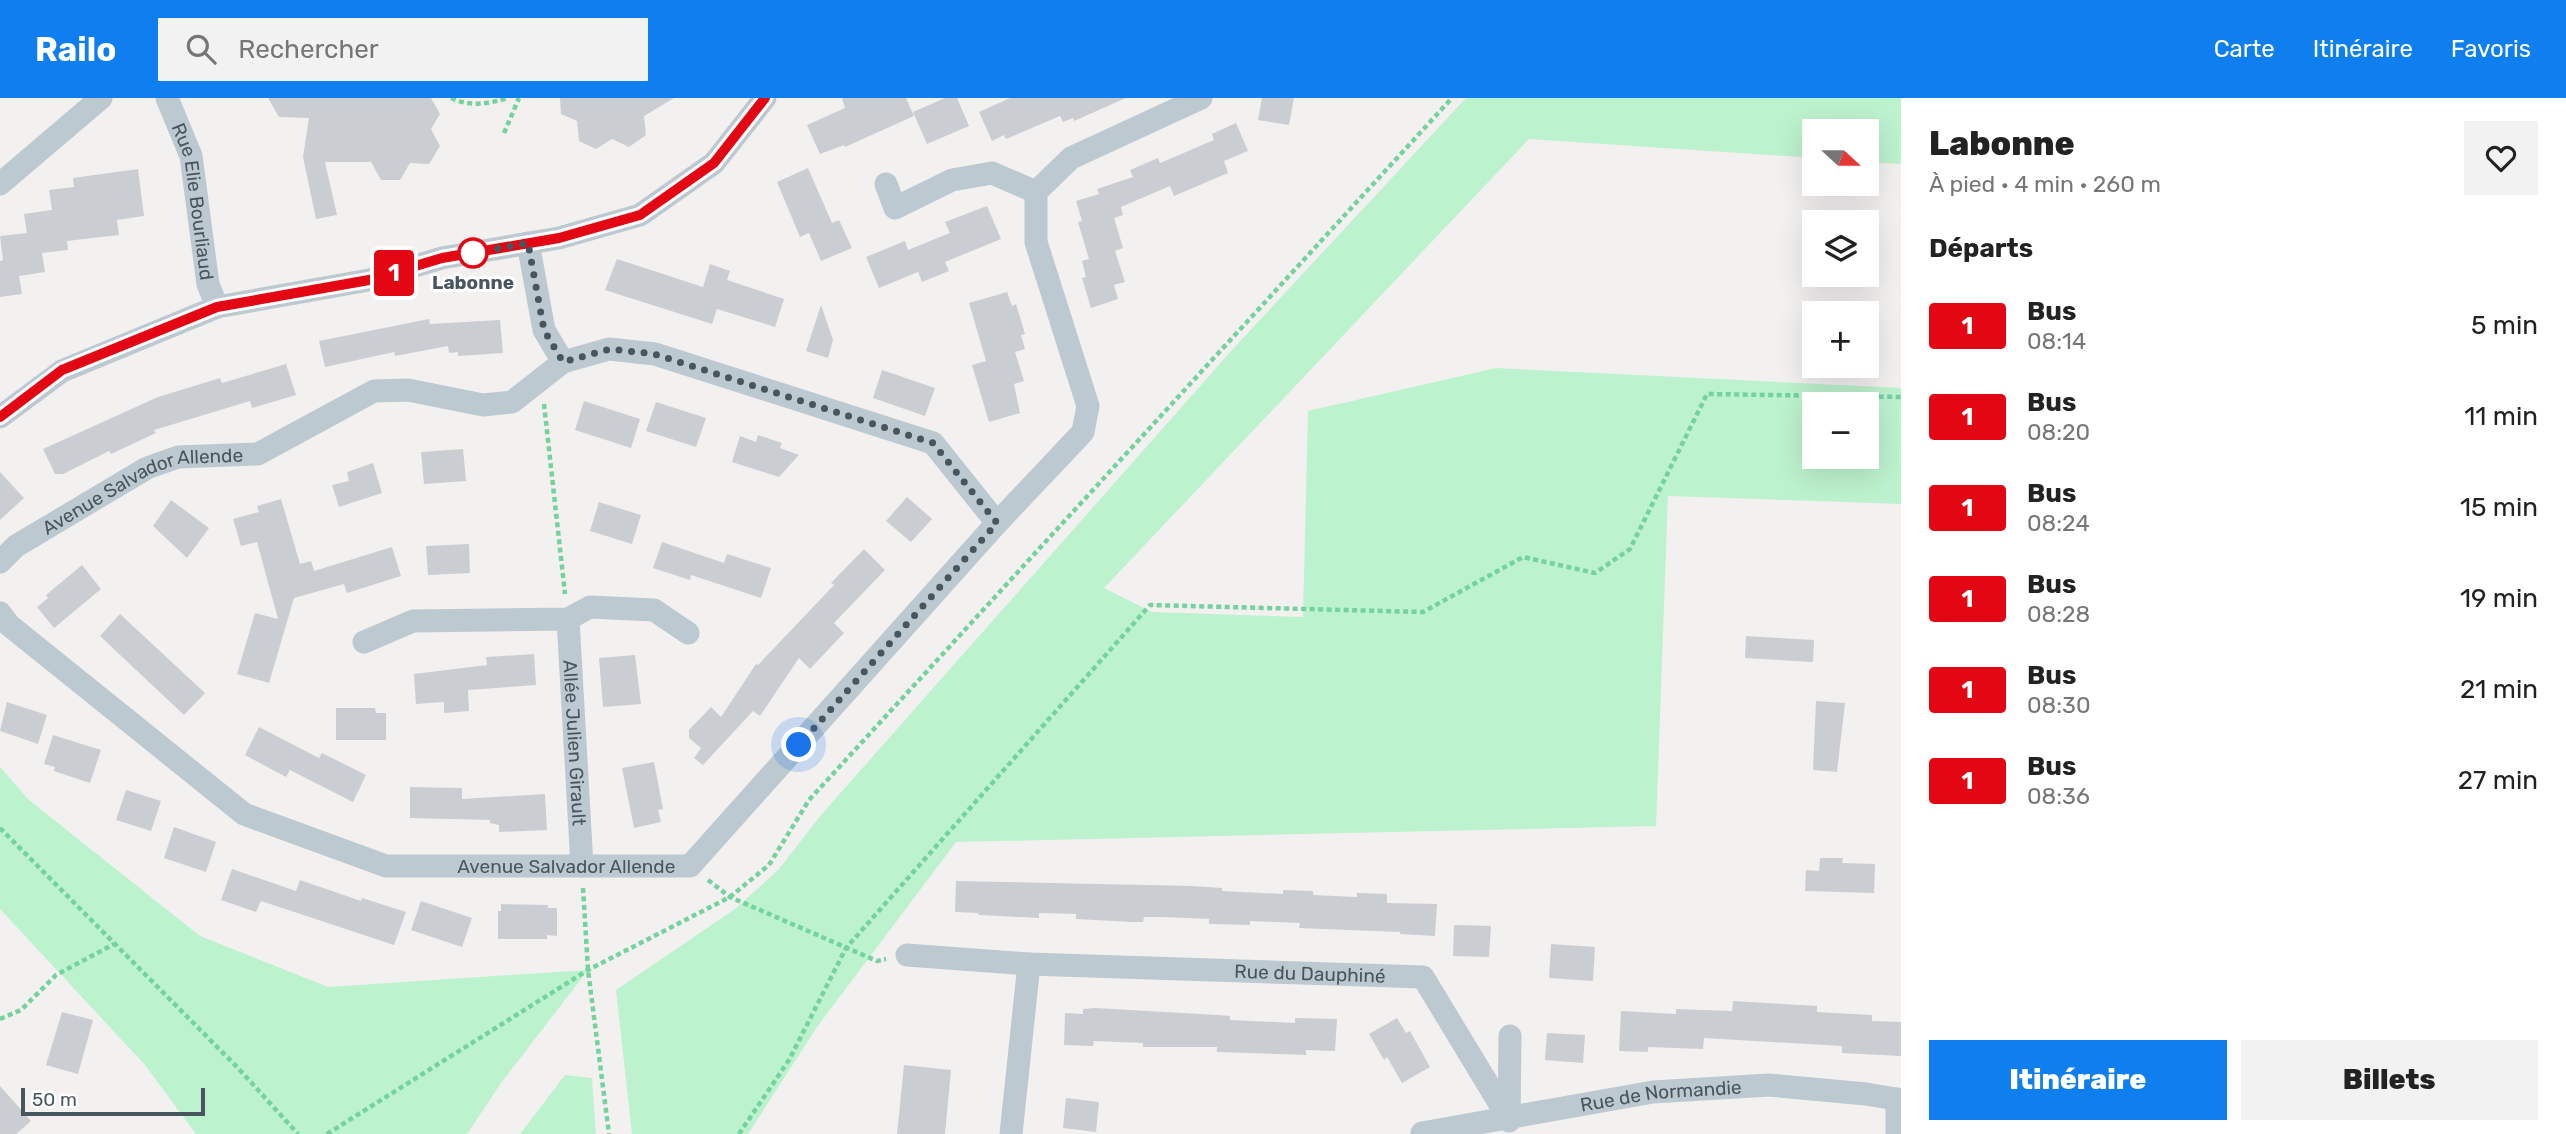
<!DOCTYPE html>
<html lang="fr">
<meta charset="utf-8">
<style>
:root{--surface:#fff;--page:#f2f2f2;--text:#222;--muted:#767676;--accent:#0f7eee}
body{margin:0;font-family:Rubik,sans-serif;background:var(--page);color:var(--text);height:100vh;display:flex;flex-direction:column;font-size:26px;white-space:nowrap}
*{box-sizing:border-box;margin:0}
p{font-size:23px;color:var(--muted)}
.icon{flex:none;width:38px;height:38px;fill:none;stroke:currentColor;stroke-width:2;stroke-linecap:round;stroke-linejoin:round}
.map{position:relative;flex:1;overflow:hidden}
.panel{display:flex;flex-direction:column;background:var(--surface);width:665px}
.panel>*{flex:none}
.badge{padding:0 14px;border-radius:5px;font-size:24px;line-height:46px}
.needle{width:46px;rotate:111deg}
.buttons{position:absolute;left:1802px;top:21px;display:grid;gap:14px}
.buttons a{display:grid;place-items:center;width:77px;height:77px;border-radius:0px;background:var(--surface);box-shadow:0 7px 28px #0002;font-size:35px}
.scale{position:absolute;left:21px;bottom:18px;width:184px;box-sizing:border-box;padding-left:7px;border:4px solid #47555f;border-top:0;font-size:19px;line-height:24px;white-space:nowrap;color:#47555f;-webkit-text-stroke:5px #fff;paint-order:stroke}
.you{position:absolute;width:35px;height:35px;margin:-18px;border:5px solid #fff;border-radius:50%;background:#1a73e8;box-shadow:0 0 0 10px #1a73e833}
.map>.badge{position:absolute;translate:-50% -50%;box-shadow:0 0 0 4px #fff}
h2{padding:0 28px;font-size:26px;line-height:63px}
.round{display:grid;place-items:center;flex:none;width:74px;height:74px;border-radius:0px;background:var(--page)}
.summary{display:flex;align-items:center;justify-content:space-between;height:119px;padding:0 28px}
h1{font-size:33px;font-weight:800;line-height:52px}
.cta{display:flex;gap:14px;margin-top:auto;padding:14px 28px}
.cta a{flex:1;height:80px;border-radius:0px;background:var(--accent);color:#fff;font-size:28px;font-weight:800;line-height:80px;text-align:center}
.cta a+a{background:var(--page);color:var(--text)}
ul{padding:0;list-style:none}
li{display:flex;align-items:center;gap:21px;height:91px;padding:0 28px}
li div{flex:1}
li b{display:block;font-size:26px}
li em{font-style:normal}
li .badge{min-width:77px;font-weight:700;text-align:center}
header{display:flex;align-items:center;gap:42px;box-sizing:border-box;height:98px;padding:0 35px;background:var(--accent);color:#fff}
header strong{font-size:33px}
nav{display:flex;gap:38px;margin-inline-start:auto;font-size:24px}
.search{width:490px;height:63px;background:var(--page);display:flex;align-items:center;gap:18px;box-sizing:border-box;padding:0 24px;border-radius:0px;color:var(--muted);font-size:26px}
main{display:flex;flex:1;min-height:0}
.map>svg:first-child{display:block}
.green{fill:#bdf2ce;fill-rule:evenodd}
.building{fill:#caced3}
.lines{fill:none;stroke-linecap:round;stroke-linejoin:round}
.path{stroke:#73d29d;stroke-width:4.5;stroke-dasharray:5 3.5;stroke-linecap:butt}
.street{stroke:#bdc9d0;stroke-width:23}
.line-casing{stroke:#fff;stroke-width:16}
.line{stroke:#e30613;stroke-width:10}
.walk{stroke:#47555f;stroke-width:7;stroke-dasharray:0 12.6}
.stop-dot{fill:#fff;stroke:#e30613;stroke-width:3.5}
.labels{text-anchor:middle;stroke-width:6;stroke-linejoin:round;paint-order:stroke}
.street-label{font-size:19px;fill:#47555f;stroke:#fff}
.stop-label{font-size:19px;font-weight:bold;fill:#47555f;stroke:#fff}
</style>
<header>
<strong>Railo</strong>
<div class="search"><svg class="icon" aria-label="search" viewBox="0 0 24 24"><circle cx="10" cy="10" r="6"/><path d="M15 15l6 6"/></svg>Rechercher</div>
<nav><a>Carte</a><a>Itinéraire</a><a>Favoris</a></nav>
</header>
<main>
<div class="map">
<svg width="1901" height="1036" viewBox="0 0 1901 1036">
<rect width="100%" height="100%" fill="#f3f0f0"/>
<g class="green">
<path d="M1466 0H1901V66L1867 64V33H1815V60L1529 41 1104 490 1152 514 1303 519 1308 313 1496 270 1901 290V406L1668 398 1656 728 956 744 817 929 748 1036H632L616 892 735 811 779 771 821 717 1232 252ZM1815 306H1867V359H1815Z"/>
<polygon points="0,669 29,702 200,838 328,889 588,872 501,985 467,1036 196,1036 145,967 0,811"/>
<polygon points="565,977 592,980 596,1036 520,1036"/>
</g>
<g class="building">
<polygon points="268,0 431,0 440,16 431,31 440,48 429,66 410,65 400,82 381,82 371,64 325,64 337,117 316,121 303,59 309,20 279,19"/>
<polygon points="560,0 674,0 644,18 646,37 629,49 612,41 596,51 579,43 577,23 561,16"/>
<polygon points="842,0 906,0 914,18 845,49 844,47 820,56 807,27 845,10"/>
<polygon points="945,0 957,0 969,28 927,46 913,14"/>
<polygon points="1010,0 1126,0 1074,23 1073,20 1063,24 1060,18 1006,41 1004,37 992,43 979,14"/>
<polygon points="1262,0 1294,0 1289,27 1258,22"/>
<polygon points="1236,25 1248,53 1224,63 1228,75 1174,98 1170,88 1121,109 1123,117 1114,120 1123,150 1115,153 1125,184 1114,187 1118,201 1091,210 1082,180 1086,179 1082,163 1089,161 1078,124 1082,123 1076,103 1099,96 1097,91 1133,79 1130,72 1158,60 1160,65 1214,42 1212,36"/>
<polygon points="808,70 832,125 839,122 852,150 821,163 809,135 800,139 777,84"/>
<polygon points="138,71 144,118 117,122 119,137 67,143 68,152 42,155 45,174 19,178 22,196 0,199 0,163 3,162 0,138 27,135 24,116 52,112 49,92 74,89 73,80"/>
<polygon points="987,108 1001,141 945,164 949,173 922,184 918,174 879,190 866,159 905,143 908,152 950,135 945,124"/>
<polygon points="617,161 703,189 710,166 730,173 727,182 784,201 775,229 717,211 712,226 605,192"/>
<polygon points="1007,194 1012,208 1016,206 1025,236 1021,237 1025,251 1015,254 1024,283 1014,286 1020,315 989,324 972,267 986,263 969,205"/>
<polygon points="821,207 833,242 828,260 806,253"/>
<polygon points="429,221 430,226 500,222 503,255 458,258 458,254 449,255 448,248 395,258 394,254 325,269 319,243"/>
<polygon points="286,266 296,297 252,310 250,303 154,332 156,335 111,356 109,353 63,376 55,376 43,351 158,299 220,280 222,285"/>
<polygon points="882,272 935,290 925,318 873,300"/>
<polygon points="584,303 640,321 631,350 575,332"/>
<polygon points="656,304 706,320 696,349 646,333"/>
<polygon points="758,337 782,345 780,350 799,357 779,379 732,364 740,338 756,344"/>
<polygon points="463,351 466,383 424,386 421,354"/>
<polygon points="373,365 382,395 339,409 332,387 349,383 347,374"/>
<polygon points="0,374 24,400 0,422"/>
<polygon points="907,399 932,421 911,444 886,423"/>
<polygon points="281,401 300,466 311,463 314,473 392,449 401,478 347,495 344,486 294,500 269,585 237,576 255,515 278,521 257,444 241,448 233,421 259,414 257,408"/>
<polygon points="171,402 209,430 187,460 153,428"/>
<polygon points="599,404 641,417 632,446 590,433"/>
<polygon points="662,444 724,465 727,456 771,470 761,500 691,477 690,482 653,470"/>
<polygon points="469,446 470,475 428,477 426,448"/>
<polygon points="864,451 885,472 834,525 844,535 810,571 799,560 760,618 753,613 703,667 694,660 701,650 689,640 689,632 711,609 721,619 756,566 758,567 834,487 831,485"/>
<polygon points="82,467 101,491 54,530 37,509 48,500 46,497"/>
<polygon points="120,516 205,595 184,617 100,538"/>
<polygon points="1746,538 1814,542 1813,564 1745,560"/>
<polygon points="534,556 536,587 468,592 469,613 444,615 444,604 416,606 414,576 487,567 486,559"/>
<polygon points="635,557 641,606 603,609 599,560"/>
<polygon points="1816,603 1845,605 1837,674 1813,672"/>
<polygon points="7,604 47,617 38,646 0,633"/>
<polygon points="336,610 375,610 376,615 386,615 386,642 336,642"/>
<polygon points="259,629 319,660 322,655 366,677 353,704 290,672 286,679 245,657"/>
<polygon points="53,637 101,652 90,685 54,673 55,669 44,666"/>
<polygon points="654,664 663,711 658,712 661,724 634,730 622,670"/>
<polygon points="410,689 462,690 462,701 545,696 547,732 499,734 499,727 490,725 490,722 410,720"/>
<polygon points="126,692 161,703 151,733 116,722"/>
<polygon points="174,729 216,744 206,774 164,760"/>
<polygon points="1820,760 1843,760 1842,765 1875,766 1874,795 1805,793 1806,772 1819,773"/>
<polygon points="232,771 296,793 300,782 361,803 362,800 406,814 394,847 261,803 256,814 221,802"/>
<polygon points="956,783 1192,788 1222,790 1222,793 1283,796 1283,792 1313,793 1313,797 1357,799 1357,795 1387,796 1387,805 1437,806 1435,838 1400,836 1400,834 1299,830 1300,825 1250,823 1250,827 1209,826 1209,821 1162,819 1144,819 1143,824 1132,824 1076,821 1076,816 1039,815 1039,820 979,817 978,815 955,814"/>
<polygon points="421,803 472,820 462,849 411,832"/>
<polygon points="501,806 548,807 548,810 557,810 557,838 547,837 547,841 498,841 498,813 501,813"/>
<polygon points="1454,827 1491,828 1489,859 1453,858"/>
<polygon points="1551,846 1595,849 1593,883 1549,880"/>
<polygon points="1733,903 1817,908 1817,914 1872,917 1872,923 1901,924 1901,958 1842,955 1842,948 1704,940 1703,951 1648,949 1648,954 1619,953 1621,913 1676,916 1676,911 1732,913"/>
<polygon points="1095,910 1218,917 1230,918 1230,922 1295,925 1295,920 1337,921 1335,953 1306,952 1306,957 1247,955 1217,954 1217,949 1143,949 1143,945 1094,943 1093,948 1064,947 1065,915 1083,916 1083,911"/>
<polygon points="62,914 93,922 78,976 46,967"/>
<polygon points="1397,920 1406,935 1410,933 1430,969 1402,985 1387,959 1384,962 1369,936"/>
<polygon points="1547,935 1585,937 1583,965 1545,962"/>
<polygon points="904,967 951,972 945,1036 897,1036"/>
<polygon points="0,988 31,1023 16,1036 0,1036"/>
<polygon points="1066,1000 1099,1004 1096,1034 1063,1030"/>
</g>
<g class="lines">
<g class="path">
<path d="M451 0C471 9 487 6 508 0"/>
<polyline points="504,35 519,0"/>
<polyline points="544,306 565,496"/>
<polyline points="0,730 238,970 298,1036"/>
<polyline points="708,782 730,799 877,863 886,861"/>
<polyline points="583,790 588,872 609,1036"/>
<polyline points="0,921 21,912 56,877 114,846"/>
<polyline points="327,1036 588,872 730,799 769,767 809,702 1452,0"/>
<polyline points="739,1036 789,962 846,850 1150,507 1423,514 1523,459 1595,475 1630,451 1707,296 1901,299"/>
</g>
<g class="street">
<path id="s1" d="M167 0 191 58 208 186 217 209"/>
<polyline points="0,86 101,0"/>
<polyline points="886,86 895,110 952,82 992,75 1036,94"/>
<polyline points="528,145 544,232 563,264"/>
<polyline points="0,319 62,273 217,209 369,182 442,160 559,140 640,117 714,65 765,0"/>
<path id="s2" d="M0 464 16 448 147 370 178 359 258 356 374 293 408 292 483 307 512 304 563 264 609 251 655 256 933 345 997 425"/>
<path id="s3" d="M0 515 9 527 244 716 386 768H690L997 425 1083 334 1088 308 1036 144V94L1071 60 1201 0"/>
<path id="s4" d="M568 521 582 768"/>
<polyline points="364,544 413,523 568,521 590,509 654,512 688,535"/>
<polyline points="907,857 1029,866"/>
<polyline points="1897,1001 1897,1036"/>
<polyline points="1509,1023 1510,938"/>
<path id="s5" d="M1422 1035 1653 994 1769 987 1866 996 1901 1002"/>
<path id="s6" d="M1011 1036 1029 866 1423 879 1509 1021"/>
</g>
</g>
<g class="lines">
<defs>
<polyline id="line" points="0,319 62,272 217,209 369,182 442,160 559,140 640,117 714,65 765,0"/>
</defs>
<use href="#line" class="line-casing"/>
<use href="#line" class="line"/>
<polyline class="walk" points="473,155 528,145 544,232 563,264 610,251 654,256 933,345 997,425 799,647"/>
</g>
<circle class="stop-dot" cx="473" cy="155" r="14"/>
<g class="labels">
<g class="street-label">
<text dy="7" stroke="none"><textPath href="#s1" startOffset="108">Rue Elie Bourliaud</textPath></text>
<text dy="7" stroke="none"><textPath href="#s2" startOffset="164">Avenue Salvador Allende</textPath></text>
<text dy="7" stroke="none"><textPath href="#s4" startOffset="124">Allée Julien Girault</textPath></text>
<text dy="7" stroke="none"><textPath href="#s3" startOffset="648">Avenue Salvador Allende</textPath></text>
<text dy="7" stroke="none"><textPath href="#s6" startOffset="452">Rue du Dauphiné</textPath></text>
<text dy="7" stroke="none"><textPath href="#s5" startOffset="242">Rue de Normandie</textPath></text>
</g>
<g class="stop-label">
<text x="473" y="191">Labonne</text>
</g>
</g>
</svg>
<div class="buttons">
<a><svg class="needle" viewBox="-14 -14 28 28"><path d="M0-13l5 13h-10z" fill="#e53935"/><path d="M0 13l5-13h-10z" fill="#767676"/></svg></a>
<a><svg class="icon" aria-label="layers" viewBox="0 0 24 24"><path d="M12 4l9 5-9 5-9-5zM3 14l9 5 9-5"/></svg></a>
<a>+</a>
<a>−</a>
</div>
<div class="scale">50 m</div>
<div class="you" style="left:799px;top:647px"></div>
<b class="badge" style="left:394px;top:175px;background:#e30613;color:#fff">1</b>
</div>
<section class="panel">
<div class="summary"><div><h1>Labonne</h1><p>À pied · 4 min · 260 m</p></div><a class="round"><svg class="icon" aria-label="heart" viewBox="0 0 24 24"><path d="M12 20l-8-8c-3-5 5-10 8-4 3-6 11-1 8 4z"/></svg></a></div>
<h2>Départs</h2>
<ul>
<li><span class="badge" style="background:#e30613;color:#fff">1</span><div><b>Bus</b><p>08:14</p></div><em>5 min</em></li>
<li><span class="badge" style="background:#e30613;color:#fff">1</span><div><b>Bus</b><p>08:20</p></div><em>11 min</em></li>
<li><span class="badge" style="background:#e30613;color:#fff">1</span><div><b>Bus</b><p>08:24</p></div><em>15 min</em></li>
<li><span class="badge" style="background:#e30613;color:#fff">1</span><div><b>Bus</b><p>08:28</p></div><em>19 min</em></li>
<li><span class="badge" style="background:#e30613;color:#fff">1</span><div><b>Bus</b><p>08:30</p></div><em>21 min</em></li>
<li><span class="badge" style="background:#e30613;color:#fff">1</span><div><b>Bus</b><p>08:36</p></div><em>27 min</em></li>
</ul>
<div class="cta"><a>Itinéraire</a><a>Billets</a></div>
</section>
</main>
